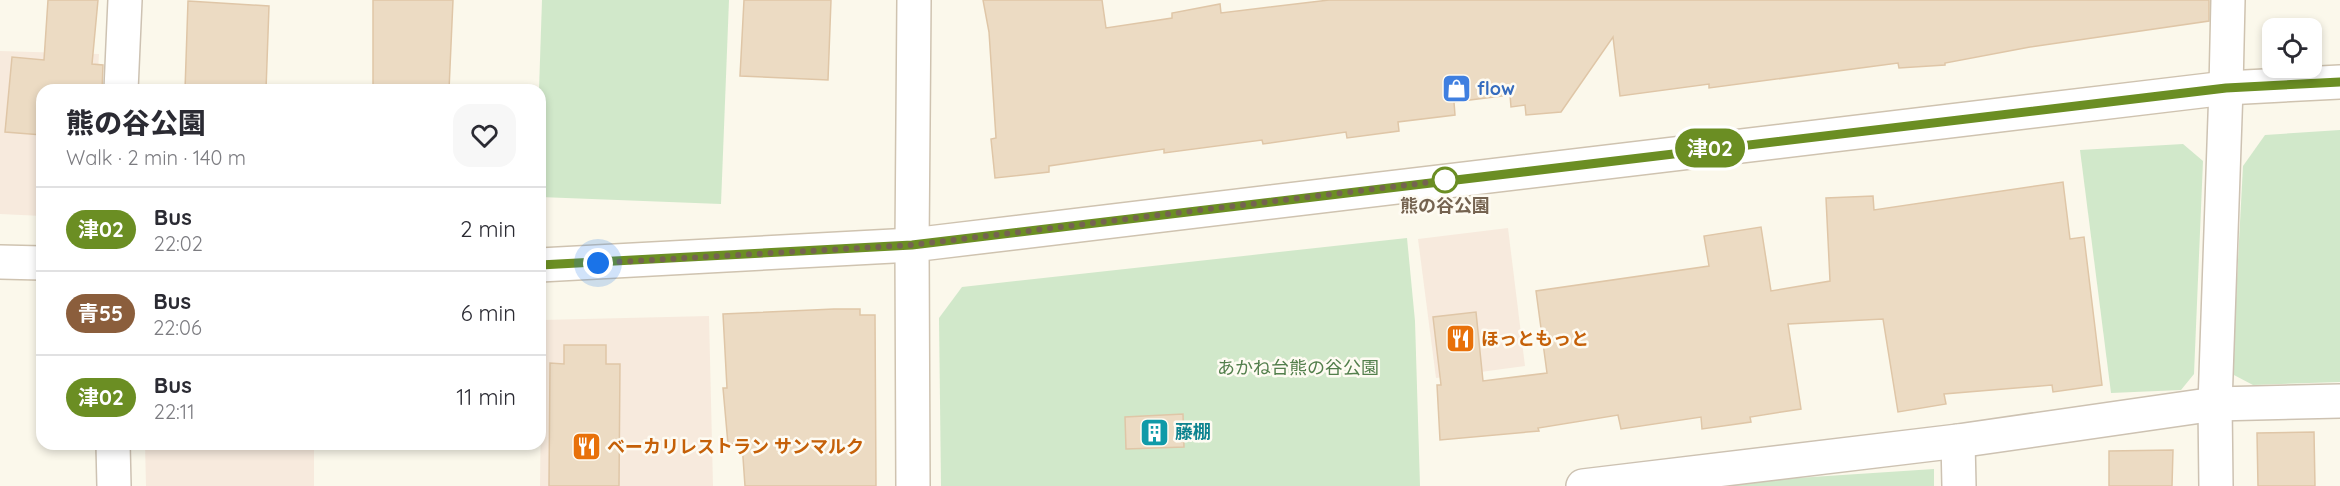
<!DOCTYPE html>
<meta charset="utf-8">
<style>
:root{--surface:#fff;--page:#f7f7f7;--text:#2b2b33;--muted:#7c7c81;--line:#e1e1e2}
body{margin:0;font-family:Quicksand,"Noto Sans JP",sans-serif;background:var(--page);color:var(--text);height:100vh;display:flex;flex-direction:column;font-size:22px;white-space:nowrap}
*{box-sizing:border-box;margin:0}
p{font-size:20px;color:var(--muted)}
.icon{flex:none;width:33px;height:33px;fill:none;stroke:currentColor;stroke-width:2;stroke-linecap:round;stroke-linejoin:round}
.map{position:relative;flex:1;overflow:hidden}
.drawer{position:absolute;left:36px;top:84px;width:510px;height:366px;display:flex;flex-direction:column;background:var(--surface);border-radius:18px;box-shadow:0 3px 9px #0003}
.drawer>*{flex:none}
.badge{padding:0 12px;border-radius:20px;font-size:21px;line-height:39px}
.fabs{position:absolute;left:2262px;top:18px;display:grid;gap:12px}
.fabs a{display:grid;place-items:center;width:60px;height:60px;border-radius:12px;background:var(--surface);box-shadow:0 3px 9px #0003;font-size:30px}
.you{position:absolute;width:30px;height:30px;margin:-15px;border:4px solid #fff;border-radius:50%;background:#1a73e8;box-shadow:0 0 0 9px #1a73e833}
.map>.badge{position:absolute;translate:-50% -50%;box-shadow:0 0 0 3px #fff}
.round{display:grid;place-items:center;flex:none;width:63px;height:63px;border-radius:18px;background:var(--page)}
.overview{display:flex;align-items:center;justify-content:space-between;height:102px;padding:0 30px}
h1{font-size:28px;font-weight:800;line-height:45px}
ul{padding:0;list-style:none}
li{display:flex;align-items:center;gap:18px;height:84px;padding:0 30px;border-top:2px solid var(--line)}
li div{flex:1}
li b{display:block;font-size:22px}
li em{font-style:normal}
li .badge{min-width:66px;font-weight:700;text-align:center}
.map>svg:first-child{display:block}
.commercial{fill:#f7eadd}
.green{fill:#d1e8ca}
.building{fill:#ecdbc3;stroke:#dfc6a7;stroke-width:1.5}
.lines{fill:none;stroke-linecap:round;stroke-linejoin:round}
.street-casing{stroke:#cdc2b2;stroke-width:36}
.secondary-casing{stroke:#cfc3b0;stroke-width:36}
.street{stroke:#fff;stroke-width:33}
.secondary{stroke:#fff;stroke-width:33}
.line-casing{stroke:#fff;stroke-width:14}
.line{stroke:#6b8e23;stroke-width:9}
.walk{stroke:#756350;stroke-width:6;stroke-dasharray:0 10.8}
.stop-dot{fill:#fff;stroke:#6b8e23;stroke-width:3}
.labels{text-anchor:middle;stroke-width:5;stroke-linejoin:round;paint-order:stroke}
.shop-label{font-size:18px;font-weight:bold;fill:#366cbe;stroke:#fefbf2;text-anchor:start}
.stop-label{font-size:18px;font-weight:bold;fill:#756350;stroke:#fefbf2}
.food-label{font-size:18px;font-weight:bold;fill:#c56008;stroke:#fefbf2;text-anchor:start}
.park-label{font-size:18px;fill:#537f4c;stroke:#fefbf2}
.culture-label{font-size:18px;font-weight:bold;fill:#0d838f;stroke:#fefbf2;text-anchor:start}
</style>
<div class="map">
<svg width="2340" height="486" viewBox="0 0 2340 486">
<rect width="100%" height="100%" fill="#fbf8eb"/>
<g class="commercial">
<polygon points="0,51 99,54 97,90 42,90 42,216 0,214"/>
<polygon points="1508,228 1525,366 1436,378 1418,239"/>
<polygon points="709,316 713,486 540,486 542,320"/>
<polygon points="145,444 314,444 314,486 146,486"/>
</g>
<g class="green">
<polygon points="542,0 729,0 721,204 540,197 539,90"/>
<polygon points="2340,130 2340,382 2253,385 2232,374 2243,166 2265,135"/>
<polygon points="2183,144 2203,161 2194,374 2181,390 2111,393 2080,150"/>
<polygon points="1407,238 1415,321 1420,486 941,486 939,318 962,287"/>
<polygon points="1934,469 1934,486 1721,486 1721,483"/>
</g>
<g class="building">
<polygon points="48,0 98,0 92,64 103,65 102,90 42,90 42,135 5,132 12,57 44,60"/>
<polygon points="373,0 453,0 449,90 373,90"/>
<polygon points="744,0 831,0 828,80 740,76"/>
<polygon points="983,0 1102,0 1106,28 1172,18 1172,13 1220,4 1221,13 1329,0 2209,0 2209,21 2030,47 1945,63 1945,65 1899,68 1898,63 1709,88 1709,84 1620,96 1613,37 1561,112 1526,115 1525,105 1511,107 1510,95 1454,102 1455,115 1398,122 1399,131 1347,138 1346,132 1263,144 1262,140 1164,153 1164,149 1049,166 1049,172 995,178 991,139 996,138 989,32"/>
<polygon points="188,1 269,6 266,90 185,90"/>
<polygon points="2063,182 2070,239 2084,237 2102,385 2053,392 2052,385 1944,394 1946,404 1898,412 1883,319 1788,324 1801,409 1750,417 1751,422 1702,429 1701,417 1621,429 1618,415 1538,428 1539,431 1440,440 1437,385 1441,385 1433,317 1476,312 1483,381 1547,373 1536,291 1709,266 1704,236 1761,227 1771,291 1830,281 1826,198 1873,196 1874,210"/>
<polygon points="834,309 860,309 860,315 875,315 876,486 745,486 742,443 728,444 723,388 727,388 723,314"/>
<polygon points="564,345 606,345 606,364 620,364 619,486 549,486 550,363 564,364"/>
<polygon points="1183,414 1184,447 1126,449 1125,417"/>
<polygon points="2314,432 2315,486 2258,486 2257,433"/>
<polygon points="2173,450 2172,486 2109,486 2109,451"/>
</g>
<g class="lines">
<defs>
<g id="street">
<polyline points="121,90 125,0"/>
<polyline points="1958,441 1959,486"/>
<polyline points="113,444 114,486"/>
<polyline points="1583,486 1958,441 2215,404 2340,401"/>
<polyline points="2216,486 2215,404 2226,88"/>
</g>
<g id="secondary">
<polyline points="2226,88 2228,0"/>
<polyline points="0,262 42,263"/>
<polyline points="540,265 912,245 2226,88 2340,82"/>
<polyline points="913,486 912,245 914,0"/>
</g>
</defs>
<use href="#street" class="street-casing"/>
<use href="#secondary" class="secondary-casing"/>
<use href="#street" class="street"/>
<use href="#secondary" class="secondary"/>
</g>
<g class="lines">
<defs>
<polyline id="line" points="540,265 912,245 2226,88 2340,82"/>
</defs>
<use href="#line" class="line-casing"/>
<use href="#line" class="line"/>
<polyline class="walk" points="598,263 912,245 1449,180 1445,180"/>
</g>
<defs>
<symbol id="shop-square" viewBox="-11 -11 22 22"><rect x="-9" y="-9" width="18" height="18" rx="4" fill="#3f7fe0" stroke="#fefbf2"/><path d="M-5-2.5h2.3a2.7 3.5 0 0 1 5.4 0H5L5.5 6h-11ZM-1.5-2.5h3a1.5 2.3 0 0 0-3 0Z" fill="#fff"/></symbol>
<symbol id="restaurant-square" viewBox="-11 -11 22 22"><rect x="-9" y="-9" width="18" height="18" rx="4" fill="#e8710a" stroke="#fefbf2"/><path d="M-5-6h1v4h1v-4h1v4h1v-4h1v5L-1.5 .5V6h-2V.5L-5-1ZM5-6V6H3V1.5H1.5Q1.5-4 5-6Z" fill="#fff"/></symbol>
<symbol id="building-square" viewBox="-11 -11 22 22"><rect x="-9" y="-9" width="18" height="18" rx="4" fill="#0f9aa8" stroke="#fefbf2"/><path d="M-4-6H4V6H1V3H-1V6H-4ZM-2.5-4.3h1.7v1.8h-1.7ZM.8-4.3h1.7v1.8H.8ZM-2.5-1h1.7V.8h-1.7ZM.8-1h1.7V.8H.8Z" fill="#fff"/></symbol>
</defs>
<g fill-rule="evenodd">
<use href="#shop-square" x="1440" y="72" width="33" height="33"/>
<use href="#restaurant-square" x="1444" y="322" width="33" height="33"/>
<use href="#building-square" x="1138" y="416" width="33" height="33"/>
<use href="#restaurant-square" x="570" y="430" width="33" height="33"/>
</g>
<circle class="stop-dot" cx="1445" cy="180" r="12"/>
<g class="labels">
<g class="shop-label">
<text x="1477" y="95">flow</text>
</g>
<g class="stop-label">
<text x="1445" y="212">熊の谷公園</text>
</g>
<g class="food-label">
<text x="1481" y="345">ほっともっと</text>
<text x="607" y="453">ベーカリレストラン サンマルク</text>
</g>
<g class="park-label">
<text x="1298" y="374">あかね台熊の谷公園</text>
</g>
<g class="culture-label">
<text x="1175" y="438">藤棚</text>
</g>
</g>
</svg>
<div class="fabs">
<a><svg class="icon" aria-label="locate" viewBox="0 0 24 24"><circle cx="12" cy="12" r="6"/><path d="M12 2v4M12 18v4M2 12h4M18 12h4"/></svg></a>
</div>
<div class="you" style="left:598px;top:263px"></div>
<b class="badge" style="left:1710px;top:148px;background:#6b8e23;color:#fff">津02</b>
<section class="drawer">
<div class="overview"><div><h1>熊の谷公園</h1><p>Walk · 2 min · 140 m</p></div><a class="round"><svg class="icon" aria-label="heart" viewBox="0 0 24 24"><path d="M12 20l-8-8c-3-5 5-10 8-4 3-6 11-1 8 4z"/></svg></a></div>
<ul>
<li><span class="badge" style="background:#6b8e23;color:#fff">津02</span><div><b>Bus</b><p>22:02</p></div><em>2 min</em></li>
<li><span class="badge" style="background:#8b5e3c;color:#fff">青55</span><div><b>Bus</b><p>22:06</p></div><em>6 min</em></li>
<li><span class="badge" style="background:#6b8e23;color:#fff">津02</span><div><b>Bus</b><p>22:11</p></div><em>11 min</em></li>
</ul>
</section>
</div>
